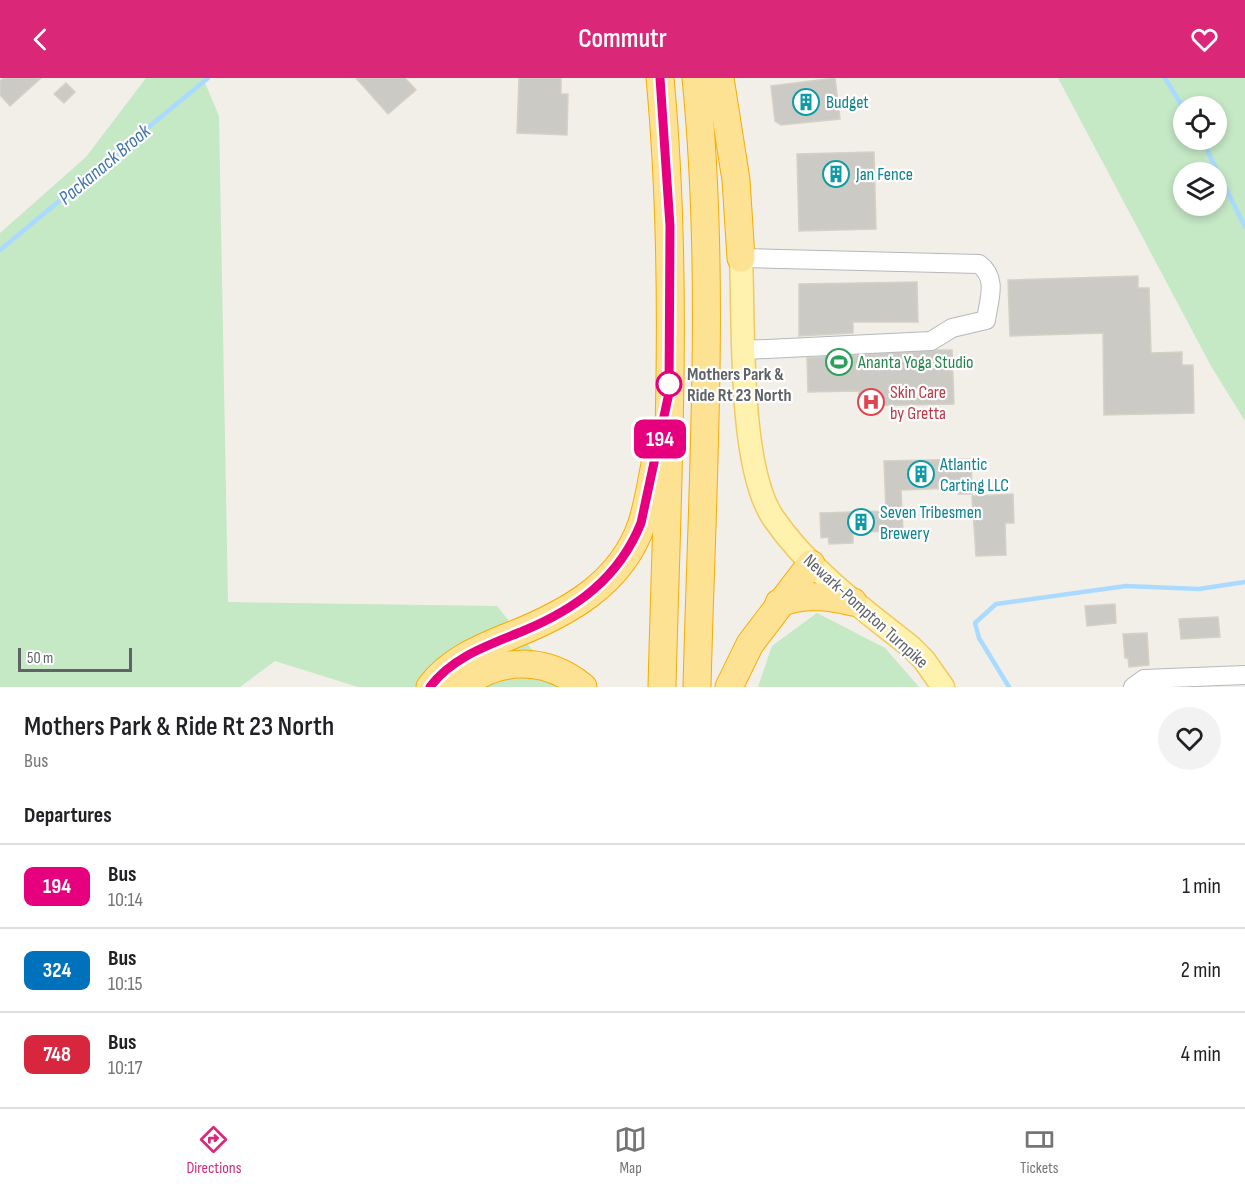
<!DOCTYPE html>
<style>
:root{--surface:#fff;--page:#f2f2f2;--text:#202124;--muted:#757577;--line:#e0e0e0;--accent:#db2777}
body{margin:0;font-family:"Sofia Sans Condensed",sans-serif;background:var(--page);color:var(--text);height:100vh;display:flex;flex-direction:column;font-size:22px;white-space:nowrap}
*{box-sizing:border-box;margin:0}
p{font-size:20px;color:var(--muted)}
.icon{flex:none;width:33px;height:33px;fill:none;stroke:currentColor;stroke-width:2;stroke-linecap:round;stroke-linejoin:round}
.map{position:relative;height:609px;overflow:hidden}
.details{display:flex;flex-direction:column;background:var(--surface);flex:1}
.details>*{flex:none}
.badge{padding:0 12px;border-radius:9px;font-size:21px;line-height:39px}
.tools{position:absolute;left:1173px;top:18px;display:grid;gap:12px}
.tools a{display:grid;place-items:center;width:54px;height:54px;border-radius:50%;background:var(--surface);box-shadow:0 3px 9px #0003;font-size:30px}
.scale{position:absolute;left:18px;bottom:15px;width:114px;box-sizing:border-box;padding-left:6px;border:3px solid #5f6368;border-top:0;font-size:16px;line-height:21px;white-space:nowrap;color:#5f6368;-webkit-text-stroke:4px #fff;paint-order:stroke}
.map>.badge{position:absolute;translate:-50% -50%;box-shadow:0 0 0 3px #fff}
h2{padding:0 24px;font-size:22px;line-height:54px}
.round{display:grid;place-items:center;flex:none;width:63px;height:63px;border-radius:32px;background:var(--page)}
.summary{display:flex;align-items:center;justify-content:space-between;height:102px;padding:0 24px}
h1{font-size:28px;font-weight:600;line-height:45px}
ul{padding:0;list-style:none}
li{display:flex;align-items:center;gap:18px;height:84px;padding:0 24px;border-top:2px solid var(--line)}
li div{flex:1}
li b{display:block;font-size:22px}
li em{font-style:normal}
li .badge{min-width:66px;font-weight:700;text-align:center}
header{display:flex;justify-content:space-between;align-items:center;height:78px;padding:0 24px;background:var(--accent);color:#fff;font-size:27px;font-weight:600}
.menu{display:flex;justify-content:space-around;align-items:center;height:84px;border-top:2px solid var(--line);background:var(--surface);font-size:16px;color:var(--muted)}
.menu a{display:grid;justify-items:center;gap:3px}
.menu .active{color:var(--accent)}
.map>svg:first-child{display:block}
.green{fill:#c5e8c5;fill-rule:evenodd}
.lines{fill:none;stroke-linecap:round;stroke-linejoin:round}
.stream{stroke:#aadaff;stroke-width:4.5}
.building{fill:#cccac5;stroke:#d6d1c6;stroke-width:1.5}
.minor-casing{stroke:#b5b8bc;stroke-width:20}
.major-casing{stroke:#f2c960;stroke-width:25}
.highway-casing{stroke:#f9ab00;stroke-width:29}
.minor{stroke:#fff;stroke-width:18}
.major{stroke:#fff2af;stroke-width:22}
.highway{stroke:#fde293;stroke-width:27}
.line-casing{stroke:#fff;stroke-width:14}
.line{stroke:#e6007e;stroke-width:9}
.stop-dot{fill:#fff;stroke:#e6007e;stroke-width:3}
.labels{text-anchor:middle;stroke-width:4.5;stroke-linejoin:round;paint-order:stroke}
.culture-label{font-size:18px;fill:#0d838f;stroke:#fff;text-anchor:start}
.leisure-label{font-size:18px;fill:#27864d;stroke:#fff;text-anchor:start}
.stop-label{font-size:18px;font-weight:bold;fill:#5f6368;stroke:#fff;text-anchor:start}
.health-label{font-size:18px;fill:#be3a42;stroke:#fff;text-anchor:start}
.street-label{font-size:18px;fill:#5f6368;stroke:#fff}
.water-label{font-size:20px;font-style:italic;fill:#4174aa;stroke:#fff}
</style>
<header><svg class="icon" aria-label="back" viewBox="0 0 24 24"><path d="M15 5l-7 7 7 7"/></svg>Commutr<svg class="icon" aria-label="heart" viewBox="0 0 24 24"><path d="M12 20l-8-8c-3-5 5-10 8-4 3-6 11-1 8 4z"/></svg></header>
<div class="map">
<svg width="1245" height="609" viewBox="0 0 1245 609">
<rect width="100%" height="100%" fill="#f1efe8"/>
<g class="green">
<polygon points="146,0 203,0 219,38 228,524 497,528 562,609 358,609 275,583 240,609 0,609 0,155 86,79"/>
<path d="M1058 0H1245V343L1211 288ZM1216 28V62H1184V28ZM1216 94V128H1184V94Z"/>
<polygon points="817,535 885,570 919,609 758,609 772,568"/>
</g>
<g class="lines">
<g class="stream">
<polyline points="1165,0 1184,31"/>
<polyline points="1202,62 1245,149"/>
<polyline points="0,172 208,0"/>
<polyline points="1009,609 979,560 975,545 996,526 1126,508 1199,511 1245,504"/>
</g>
</g>
<g class="building">
<polygon points="4,0 41,0 10,28 0,17 0,3"/>
<polygon points="356,0 405,0 416,12 388,36"/>
<polygon points="519,0 561,0 561,16 568,16 567,57 517,55"/>
<polygon points="835,0 840,41 781,47 775,43 771,8"/>
<polygon points="66,5 75,14 64,25 54,16"/>
<polygon points="874,74 876,151 799,153 797,76"/>
<polygon points="1138,198 1138,210 1149,210 1151,275 1182,274 1182,287 1193,287 1194,335 1104,337 1103,255 1010,258 1008,202"/>
<polygon points="917,204 918,244 853,244 853,255 799,258 799,206"/>
<polygon points="937,272 952,272 954,326 859,328 859,313 808,314 807,280"/>
<polygon points="971,381 972,416 958,416 957,410 901,412 903,453 853,454 853,465 829,466 828,459 821,460 820,435 886,433 884,383"/>
<polygon points="1013,416 1014,445 1005,445 1006,477 976,478 972,418"/>
<polygon points="1115,526 1116,545 1087,548 1085,528"/>
<polygon points="1218,539 1220,559 1181,561 1179,541"/>
<polygon points="1147,555 1149,587 1129,589 1128,580 1125,580 1123,556"/>
</g>
<g class="lines">
<defs>
<g id="minor">
<path d="M741 180 979 186C998 200 989 221 986 242L952 250 931 263 745 272"/>
<polyline points="1133,609 1144,601 1245,597"/>
</g>
<path id="major" d="M741 180C744 245 738 390 774 441 810 493 863 531 911 569L924 582 943 609"/>
<g id="highway">
<path d="M660 0C679 202 667 406 662 609"/>
<path d="M696 0C716 202 702 406 697 609"/>
<polyline points="720,0 736,102 741,180"/>
<path d="M779 525C805 516 827 518 853 524"/>
<path d="M430 609C449 583 480 570 510 558 566 536 622 506 642 445 648 426 651 406 655 386"/>
<path d="M461 609C498 579 545 578 583 609"/>
<polyline points="729,609 750,566 811,486"/>
</g>
</defs>
<use href="#minor" class="minor-casing"/>
<use href="#major" class="major-casing"/>
<use href="#highway" class="highway-casing"/>
<use href="#minor" class="minor"/>
<use href="#major" class="major"/>
<use href="#highway" class="highway"/>
</g>
<g class="lines">
<defs>
<path id="line" d="M430 609C452 579 489 567 523 553 576 531 619 500 641 445L669 315 670 148 660 0"/>
</defs>
<use href="#line" class="line-casing"/>
<use href="#line" class="line"/>
</g>
<defs>
<symbol id="building-ring" viewBox="-11 -11 22 22"><circle r="9.5" fill="#fff" stroke="#0f9aa8" stroke-width="1.5"/><path d="M-4-6H4V6H1V3H-1V6H-4ZM-2.5-4.3h1.7v1.8h-1.7ZM.8-4.3h1.7v1.8H.8ZM-2.5-1h1.7V.8h-1.7ZM.8-1h1.7V.8H.8Z" fill="#0f9aa8"/></symbol>
<symbol id="stadium-ring" viewBox="-11 -11 22 22"><circle r="9.5" fill="#fff" stroke="#2e9e5b" stroke-width="1.5"/><path d="M0-5a6.5 5 0 1 0 0 10a6.5 5 0 1 0 0-10ZM-3.5-1.8h7v3.6h-7Z" fill="#2e9e5b"/></symbol>
<symbol id="hospital-ring" viewBox="-11 -11 22 22"><circle r="9.5" fill="#fff" stroke="#e0444e" stroke-width="1.5"/><path d="M-5-5h3v3.5h4V-5h3V5h-3V1.5h-4V5h-3Z" fill="#e0444e"/></symbol>
</defs>
<g fill-rule="evenodd">
<use href="#building-ring" x="791" y="9" width="30" height="30"/>
<use href="#building-ring" x="821" y="81" width="30" height="30"/>
<use href="#stadium-ring" x="824" y="269" width="30" height="30"/>
<use href="#hospital-ring" x="856" y="309" width="30" height="30"/>
<use href="#building-ring" x="906" y="381" width="30" height="30"/>
<use href="#building-ring" x="846" y="429" width="30" height="30"/>
</g>
<circle class="stop-dot" cx="669" cy="306" r="12"/>
<g class="labels">
<g class="culture-label">
<text x="826" y="30">Budget</text>
<text x="856" y="102">Jan Fence</text>
<text x="940" y="392">Atlantic<tspan x="940" dy="21">Carting LLC</tspan></text>
<text x="880" y="440">Seven Tribesmen<tspan x="880" dy="21">Brewery</tspan></text>
</g>
<g class="leisure-label">
<text x="858" y="290">Ananta Yoga Studio</text>
</g>
<g class="stop-label">
<text x="687" y="302">Mothers Park &amp;<tspan x="687" dy="21">Ride Rt 23 North</tspan></text>
</g>
<g class="health-label">
<text x="890" y="320">Skin Care<tspan x="890" dy="21">by Gretta</tspan></text>
</g>
<g class="street-label">
<text transform="translate(866 533) rotate(42)" y="6">Newark-Pompton Turnpike</text>
</g>
<g class="water-label">
<text transform="translate(104 86) rotate(-40)" y="7">Packanack Brook</text>
</g>
</g>
</svg>
<div class="tools">
<a><svg class="icon" aria-label="locate" viewBox="0 0 24 24"><circle cx="12" cy="12" r="6"/><path d="M12 2v4M12 18v4M2 12h4M18 12h4"/></svg></a>
<a><svg class="icon" aria-label="layers" viewBox="0 0 24 24"><path d="M12 4l9 5-9 5-9-5zM3 14l9 5 9-5"/></svg></a>
</div>
<div class="scale">50 m</div>
<b class="badge" style="left:660px;top:361px;background:#e6007e;color:#fff">194</b>
</div>
<section class="details">
<div class="summary"><div><h1>Mothers Park &amp; Ride Rt 23 North</h1><p>Bus</p></div><a class="round"><svg class="icon" aria-label="heart" viewBox="0 0 24 24"><path d="M12 20l-8-8c-3-5 5-10 8-4 3-6 11-1 8 4z"/></svg></a></div>
<h2>Departures</h2>
<ul>
<li><span class="badge" style="background:#e6007e;color:#fff">194</span><div><b>Bus</b><p>10:14</p></div><em>1 min</em></li>
<li><span class="badge" style="background:#0072bc;color:#fff">324</span><div><b>Bus</b><p>10:15</p></div><em>2 min</em></li>
<li><span class="badge" style="background:#d7263d;color:#fff">748</span><div><b>Bus</b><p>10:17</p></div><em>4 min</em></li>
</ul>
</section>
<nav class="menu">
<a class="active"><svg class="icon" aria-label="directions" viewBox="0 0 24 24"><path d="M12 3l9 9-9 9-9-9zM9 14v-3h6M13 9l2 2-2 2"/></svg>Directions</a>
<a><svg class="icon" aria-label="map" viewBox="0 0 24 24"><path d="M3 6l6-2 6 2 6-2v14l-6 2-6-2-6 2zM9 4v14M15 6v14"/></svg>Map</a>
<a><svg class="icon" aria-label="tickets" viewBox="0 0 24 24"><path d="M3 7h18v10H3zM15 7v10"/></svg>Tickets</a>
</nav>
